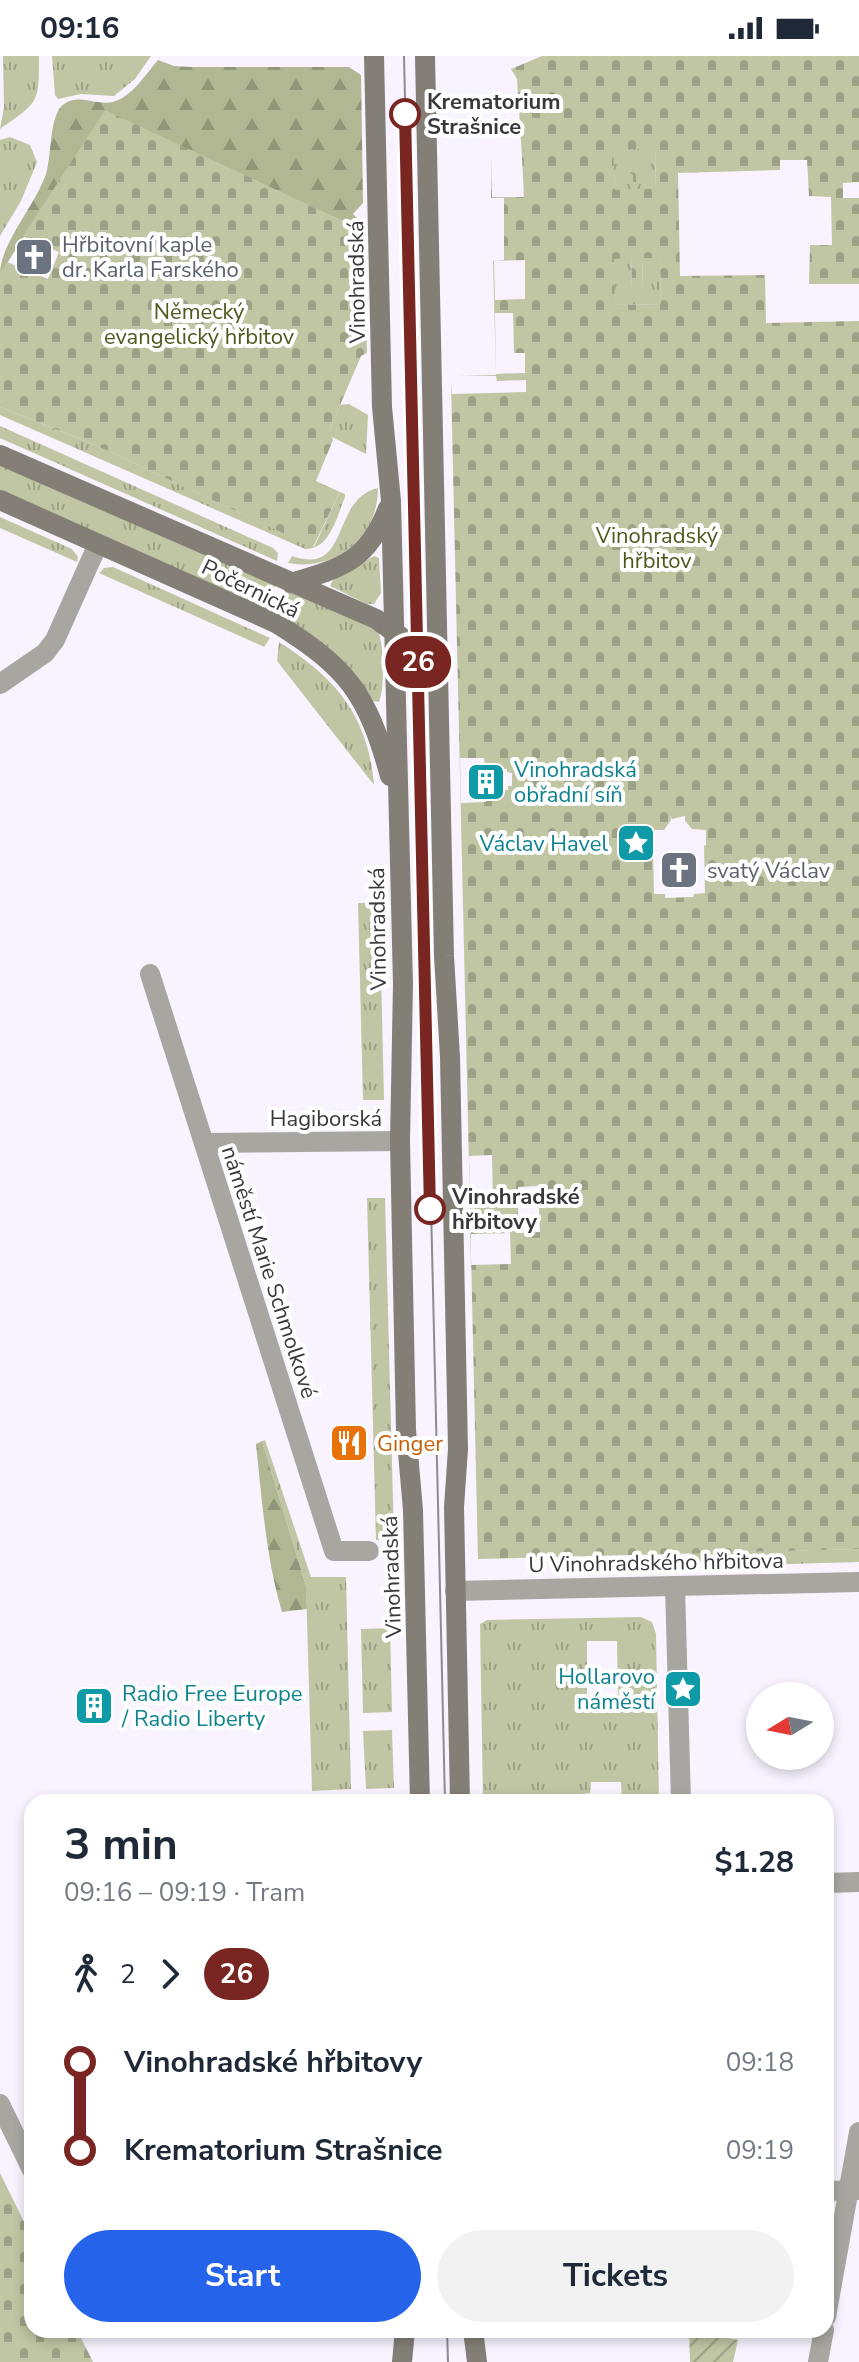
<!DOCTYPE html>
<meta charset="utf-8">
<style>
:root{--surface:#fff;--page:#f2f2f3;--text:#1f2937;--muted:#747a83;--accent:#2563eb}
body{margin:0;font-family:"Nunito Sans",sans-serif;background:var(--page);color:var(--text);height:100vh;display:flex;flex-direction:column;font-size:30px;white-space:nowrap}
*{box-sizing:border-box;margin:0}
p{font-size:26px;color:var(--muted)}
.icon{flex:none;width:44px;height:44px;fill:none;stroke:currentColor;stroke-width:2;stroke-linecap:round;stroke-linejoin:round}
.map{position:relative;flex:1;overflow:hidden}
.drawer{position:absolute;left:24px;top:1738px;width:810px;height:544px;display:flex;flex-direction:column;background:var(--surface);border-radius:24px;box-shadow:0 4px 12px #0003}
.drawer>*{flex:none}
.badge{padding:0 16px;border-radius:26px;font-size:28px;line-height:52px}
.needle{width:52px;rotate:260deg}
.tools{position:absolute;left:746px;top:1626px;display:grid;gap:16px}
.tools a{display:grid;place-items:center;width:88px;height:88px;border-radius:50%;background:var(--surface);box-shadow:0 4px 12px #0003;font-size:40px}
.map>.badge{position:absolute;translate:-50% -50%;box-shadow:0 0 0 4px #fff}
.legs{display:flex;align-items:center;gap:12px;height:88px;padding:0 40px;font-size:26px}
.legs p{margin-inline-start:auto}
.overview{display:flex;align-items:center;justify-content:space-between;height:136px;padding:0 40px}
h1{font-size:44px;font-weight:700;line-height:60px}
.action{display:flex;gap:16px;margin-top:auto;padding:16px 40px}
.action a{flex:1;height:92px;border-radius:48px;background:var(--accent);color:#fff;font-size:32px;font-weight:700;line-height:92px;text-align:center}
.action a+a{background:var(--page);color:var(--text)}
ul{padding:0 40px;list-style:none}
li{display:flex;align-items:center;gap:28px;height:88px;font-size:30px}
li i{display:grid;place-items:center;width:12px;height:100%;margin:0 10px;background:currentColor}
li i::after{content:'';width:20px;height:20px;margin:-10px;border:6px solid;border-radius:50%;background:var(--surface)}
li p{margin-inline-start:auto}
li:first-child i{background:linear-gradient(#0000 50%,currentColor 0)}
li:last-child i{background:linear-gradient(currentColor 50%,#0000 0)}
.status{display:flex;justify-content:space-between;align-items:center;height:56px;padding:0 40px;background:var(--surface);direction:ltr}
.status svg{height:22px;fill:currentColor}
.map>svg:first-child{display:block}
.grass{fill:url(#grass-tufts);fill-rule:evenodd}
.forest{fill:url(#forest-firs)}
.cemetery{fill:url(#cemetery-stones);fill-rule:evenodd}
.garden{fill:url(#garden-furrows)}
.lines{fill:none;stroke-linecap:round;stroke-linejoin:round}
.street{stroke:#a8a6a0;stroke-width:20}
.secondary{stroke:#837f77;stroke-width:20}
.tram{stroke:#8d8a92;stroke-width:2}
.line-1-casing{stroke:#fff;stroke-width:18}
.line-1{stroke:#792522;stroke-width:12}
.stop-1-dot{fill:#fff;stroke:#792522;stroke-width:4}
.labels{text-anchor:middle;stroke-width:8;stroke-linejoin:round;paint-order:stroke}
.stop-label{font-size:22px;font-weight:bold;fill:#3a383d;stroke:#fff;text-anchor:start}
.worship-label{font-size:22px;fill:#5b616d;stroke:#fff;text-anchor:start}
.street-label{font-size:22px;fill:#3a383d;stroke:#fff}
.park-label{font-size:22px;fill:#50581e;stroke:#fff}
.culture-label{font-size:22px;fill:#0d838f;stroke:#fff;text-anchor:start}
.food-label{font-size:22px;fill:#c56008;stroke:#fff;text-anchor:start}
</style>
<div class="status"><b>09:16</b><svg viewBox="0 0 49 12"><path d="M0 12V9h3v3zM5 12V6h3v6zM10 12V3h3v9zM15 12V0h3v12zM26 1h20v11H26zM47 4h2v5h-2z"/></svg></div>
<div class="map">
<svg width="859" height="2306" viewBox="0 0 859 2306">
<defs>
<pattern id="grass-tufts" width="24" height="20" patternUnits="userSpaceOnUse" patternTransform="scale(2)"><rect width="24" height="20" fill="#c0c6a4"/><path d="M3 7l-1-3M5 7V3M7 7l1-3M15 17l-1-3M17 17v-4M19 17l1-3" fill="none" stroke="#9da287"/></pattern>
<pattern id="forest-firs" width="22" height="20" patternUnits="userSpaceOnUse" patternTransform="scale(2)"><rect width="22" height="20" fill="#b0b792"/><path d="M5 1l3.5 6h-7zM16 11l3.5 6h-7z" fill="#909678"/></pattern>
<pattern id="cemetery-stones" width="16" height="16" patternUnits="userSpaceOnUse" patternTransform="scale(2)"><rect width="16" height="16" fill="#c0c6a4"/><path d="M2 7V4a2 2 0 0 1 4 0v3zM10 15v-3a2 2 0 0 1 4 0v3z" fill="#9da287"/></pattern>
<pattern id="garden-furrows" width="10" height="10" patternUnits="userSpaceOnUse" patternTransform="scale(2)"><rect width="10" height="10" fill="#c0c6a4"/><path d="M-1 1l2-2M0 10L10 0M9 11l2-2" fill="none" stroke="#9da287"/></pattern>
</defs>
<rect width="100%" height="100%" fill="#f8f3fe"/>
<g class="grass">
<path d="M3 0H39C39 47 39 46 0 73L4 51Z"/>
<polygon points="52,0 151,0 135,23 114,40 81,38 58,43 55,39"/>
<polygon points="10,81 30,89 37,106 21,145 0,180 0,84"/>
<polygon points="612,93 656,93 655,133 636,134 636,119 633,119 633,134 615,134"/>
<polygon points="660,201 661,248 615,249 613,202 631,202 632,232 643,232 642,202"/>
<polygon points="349,348 368,359 366,398 330,380 329,375 340,349"/>
<path d="M0 351 95 389 314 491 340 436 345 438V441C337 460 330 494 305 493L0 359Z"/>
<polygon points="0,370 273,492 278,497 277,505 0,382"/>
<polygon points="0,407 275,528 273,557 0,438"/>
<path d="M378 432C378 481 336 516 288 507L292 500C351 521 330 443 378 432Z"/>
<polygon points="0,461 72,493 78,501 77,506 0,472"/>
<polygon points="374,500 379,502 381,537 374,548 367,548 330,530 333,524"/>
<polygon points="113,511 270,582 264,591 260,589 99,517 104,512"/>
<path d="M285 532 378 575C384 589 385 632 379 646L373 645 345 607 334 597 282 563Z"/>
<path d="M279 586C336 622 368 660 374 729L277 605Z"/>
<polygon points="358,847 371,847 381,916 384,1044 363,1044"/>
<polygon points="367,1142 385,1142 394,1484 376,1484"/>
<polygon points="265,1384 311,1521 346,1521 351,1733 312,1735 306,1530 262,1385"/>
<polygon points="859,1493 859,1506 713,1510 703,1508 690,1497"/>
<path d="M641 1561 652 1566 656 1578 659 1746H622L621 1726H591L590 1737 581 1738V1746H483L480 1568 487 1564ZM587 1585H617L618 1642H587V1632H583V1623L587 1622Z"/>
<polygon points="390,1572 392,1656 363,1657 361,1573"/>
<polygon points="392,1674 394,1732 366,1733 363,1675"/>
</g>
<g class="forest">
<path d="M158 4 174 10 190 11H349L361 19 363 147 353 158 364 169V175L105 55 0 218C0 188 35 150 46 118 52 99 49 58 64 48 79 37 97 50 113 46 132 41 146 18 158 4Z"/>
<path d="M262 1385 306 1530 307 1553 282 1556C266 1501 262 1445 256 1388Z"/>
</g>
<g class="cemetery">
<path d="M542 0H859V126L843 127V142H859V228H809L810 189H832L831 141 809 140 807 104H780V114L678 117 680 220 765 219 766 267 859 265V1493L478 1503 451 327 452 338 526 336V324L497 325 496 320H458L496 319 493 205 504 204V142H491V102L522 101 517 23 511 13ZM613 93H656L655 133H636V119L641 114 635 107 628 114 633 119V133L615 134ZM522 101 524 141H492L491 102ZM631 202 632 232H643L642 202H660L661 248 615 249 614 203ZM525 204V243L495 244 494 205ZM495 257H513L514 297H525V317L496 318ZM460 702H484L485 713H507V716L512 717V730H508V734L486 735V746L461 747ZM670 760 672 763 685 760V765L692 773 706 774V789L704 790 705 837 694 838 693 841 665 842V838H654L653 791 650 790V774H664L671 764ZM492 1099 493 1144 470 1145 469 1100ZM538 1130 540 1176 518 1177V1131ZM510 1177 511 1208 471 1209 470 1178Z"/>
<polygon points="105,54 364,175 367,297 361,300 329,375 333,384 316,425 340,436 313,491 95,389 0,351 0,218 7,206 48,223 59,196 23,180"/>
<polygon points="0,2117 32,2182 32,2274 77,2274 93,2306 0,2306"/>
</g>
<polygon class="garden" points="689,2274 738,2284 733,2306 690,2306"/>
<g class="lines">
<g class="street">
<polyline points="0,628 45,597 55,584 98,488"/>
<polyline points="150,918 334,1495 369,1495"/>
<polyline points="204,1087 400,1085"/>
<polyline points="675,1531 681,1746"/>
<polyline points="455,1535 859,1526"/>
<polyline points="826,1827 859,1826"/>
<polyline points="0,2048 32,2114"/>
<polyline points="826,2135 859,2134"/>
<polyline points="826,2261 859,2076"/>
<polyline points="818,2306 824,2274"/>
</g>
<g class="secondary">
<polyline points="374,0 382,351 391,445 403,928 400,1085 406,1374 413,1454 420,1746"/>
<polyline points="425,0 444,900 450,1001 458,1393 454,1451 460,1746"/>
<polyline points="0,399 376,563 418,593 438,617"/>
<path d="M0 444 276 567C348 612 367 637 390 720"/>
<path d="M291 527C342 512 368 505 388 452"/>
<polyline points="473,2274 477,2306"/>
<polyline points="402,2306 405,2274"/>
</g>
<g class="tram">
<polyline points="404,0 445,1746"/>
<polyline points="447,2274 448,2306"/>
</g>
</g>
<g class="lines">
<defs>
<polyline id="line-1" points="405,58 430,1153"/>
</defs>
<use href="#line-1" class="line-1-casing"/>
<use href="#line-1" class="line-1"/>
</g>
<defs>
<symbol id="church-square" viewBox="-11 -11 22 22"><rect x="-9" y="-9" width="18" height="18" rx="4" fill="#6b7280" stroke="#fff"/><path d="M-1.2-6h2.4v3.5h3.3v2.4h-3.3V6h-2.4V-.1h-3.3v-2.4h3.3Z" fill="#fff"/></symbol>
<symbol id="building-square" viewBox="-11 -11 22 22"><rect x="-9" y="-9" width="18" height="18" rx="4" fill="#0f9aa8" stroke="#fff"/><path d="M-4-6H4V6H1V3H-1V6H-4ZM-2.5-4.3h1.7v1.8h-1.7ZM.8-4.3h1.7v1.8H.8ZM-2.5-1h1.7V.8h-1.7ZM.8-1h1.7V.8H.8Z" fill="#fff"/></symbol>
<symbol id="sight-square" viewBox="-11 -11 22 22"><rect x="-9" y="-9" width="18" height="18" rx="4" fill="#0f9aa8" stroke="#fff"/><path d="M0-6L1.8-2.2L6-1.7L2.9 1.2L3.7 5.4L0 3.3L-3.7 5.4L-2.9 1.2L-6-1.7L-1.8-2.2Z" fill="#fff"/></symbol>
<symbol id="restaurant-square" viewBox="-11 -11 22 22"><rect x="-9" y="-9" width="18" height="18" rx="4" fill="#e8710a" stroke="#fff"/><path d="M-5-6h1v4h1v-4h1v4h1v-4h1v5L-1.5 .5V6h-2V.5L-5-1ZM5-6V6H3V1.5H1.5Q1.5-4 5-6Z" fill="#fff"/></symbol>
</defs>
<g fill-rule="evenodd">
<use href="#church-square" x="12" y="179" width="44" height="44"/>
<use href="#building-square" x="464" y="704" width="44" height="44"/>
<use href="#sight-square" x="614" y="765" width="44" height="44"/>
<use href="#church-square" x="657" y="792" width="44" height="44"/>
<use href="#restaurant-square" x="327" y="1365" width="44" height="44"/>
<use href="#sight-square" x="661" y="1611" width="44" height="44"/>
<use href="#building-square" x="72" y="1628" width="44" height="44"/>
</g>
<g class="stop-1-dot">
<circle cx="405" cy="58" r="14"/>
<circle cx="430" cy="1153" r="14"/>
</g>
<g class="labels">
<g class="stop-label">
<text x="427" y="53">Krematorium<tspan x="427" dy="25">Strašnice</tspan></text>
<text x="452" y="1148">Vinohradské<tspan x="452" dy="25">hřbitovy</tspan></text>
</g>
<g class="worship-label">
<text x="62" y="196">Hřbitovní kaple<tspan x="62" dy="25">dr. Karla Farského</tspan></text>
<text x="707" y="822">svatý Václav</text>
</g>
<g class="street-label">
<text transform="translate(356 226) rotate(-91)" y="8">Vinohradská</text>
<text transform="translate(251 532) rotate(26)" y="8">Počernická</text>
<text transform="translate(377 873) rotate(-91)" y="8">Vinohradská</text>
<text x="326" y="1070">Hagiborská</text>
<text transform="translate(270 1216) rotate(72)" y="8">náměstí Marie Schmolkové</text>
<text transform="translate(656 1506) rotate(-1)" y="8">U Vinohradského hřbitova</text>
<text transform="translate(391 1521) rotate(-92)" y="8">Vinohradská</text>
</g>
<g class="park-label">
<text x="199" y="263">Německý<tspan x="199" dy="25">evangelický hřbitov</tspan></text>
<text x="657" y="487">Vinohradský<tspan x="657" dy="25">hřbitov</tspan></text>
</g>
<g class="culture-label">
<text x="514" y="721">Vinohradská<tspan x="514" dy="25">obřadní síň</tspan></text>
<text x="608" y="795" text-anchor="end">Václav Havel</text>
<text x="655" y="1628" text-anchor="end">Hollarovo<tspan x="655" dy="25">náměstí</tspan></text>
<text x="122" y="1645">Radio Free Europe<tspan x="122" dy="25">/ Radio Liberty</tspan></text>
</g>
<g class="food-label">
<text x="377" y="1395">Ginger</text>
</g>
</g>
</svg>
<div class="tools">
<a><svg class="needle" viewBox="-14 -14 28 28"><path d="M0-13l5 13h-10z" fill="#e53935"/><path d="M0 13l5-13h-10z" fill="#747a83"/></svg></a>
</div>
<b class="badge" style="left:418px;top:606px;background:#792522;color:#fff">26</b>
<section class="drawer">
<div class="overview"><div><h1>3 min</h1><p>09:16 – 09:19 · Tram</p></div><b>$1.28</b></div>
<div class="legs"><svg class="icon" aria-label="walk" viewBox="0 0 24 24"><circle cx="13" cy="4" r="2"/><path d="M13 8l-2 6 4 7M11 14l-3 7M7 12l3-4h3l4 4"/></svg>2<svg class="icon" aria-label="forward" viewBox="0 0 24 24"><path d="M9 5l7 7-7 7"/></svg><b class="badge" style="background:#792522;color:#fff">26</b></div>
<ul>
<li><i style="color:#792522"></i><b>Vinohradské hřbitovy</b><p>09:18</p></li>
<li><i style="color:#792522"></i><b>Krematorium Strašnice</b><p>09:19</p></li>
</ul>
<div class="action"><a>Start</a><a>Tickets</a></div>
</section>
</div>
